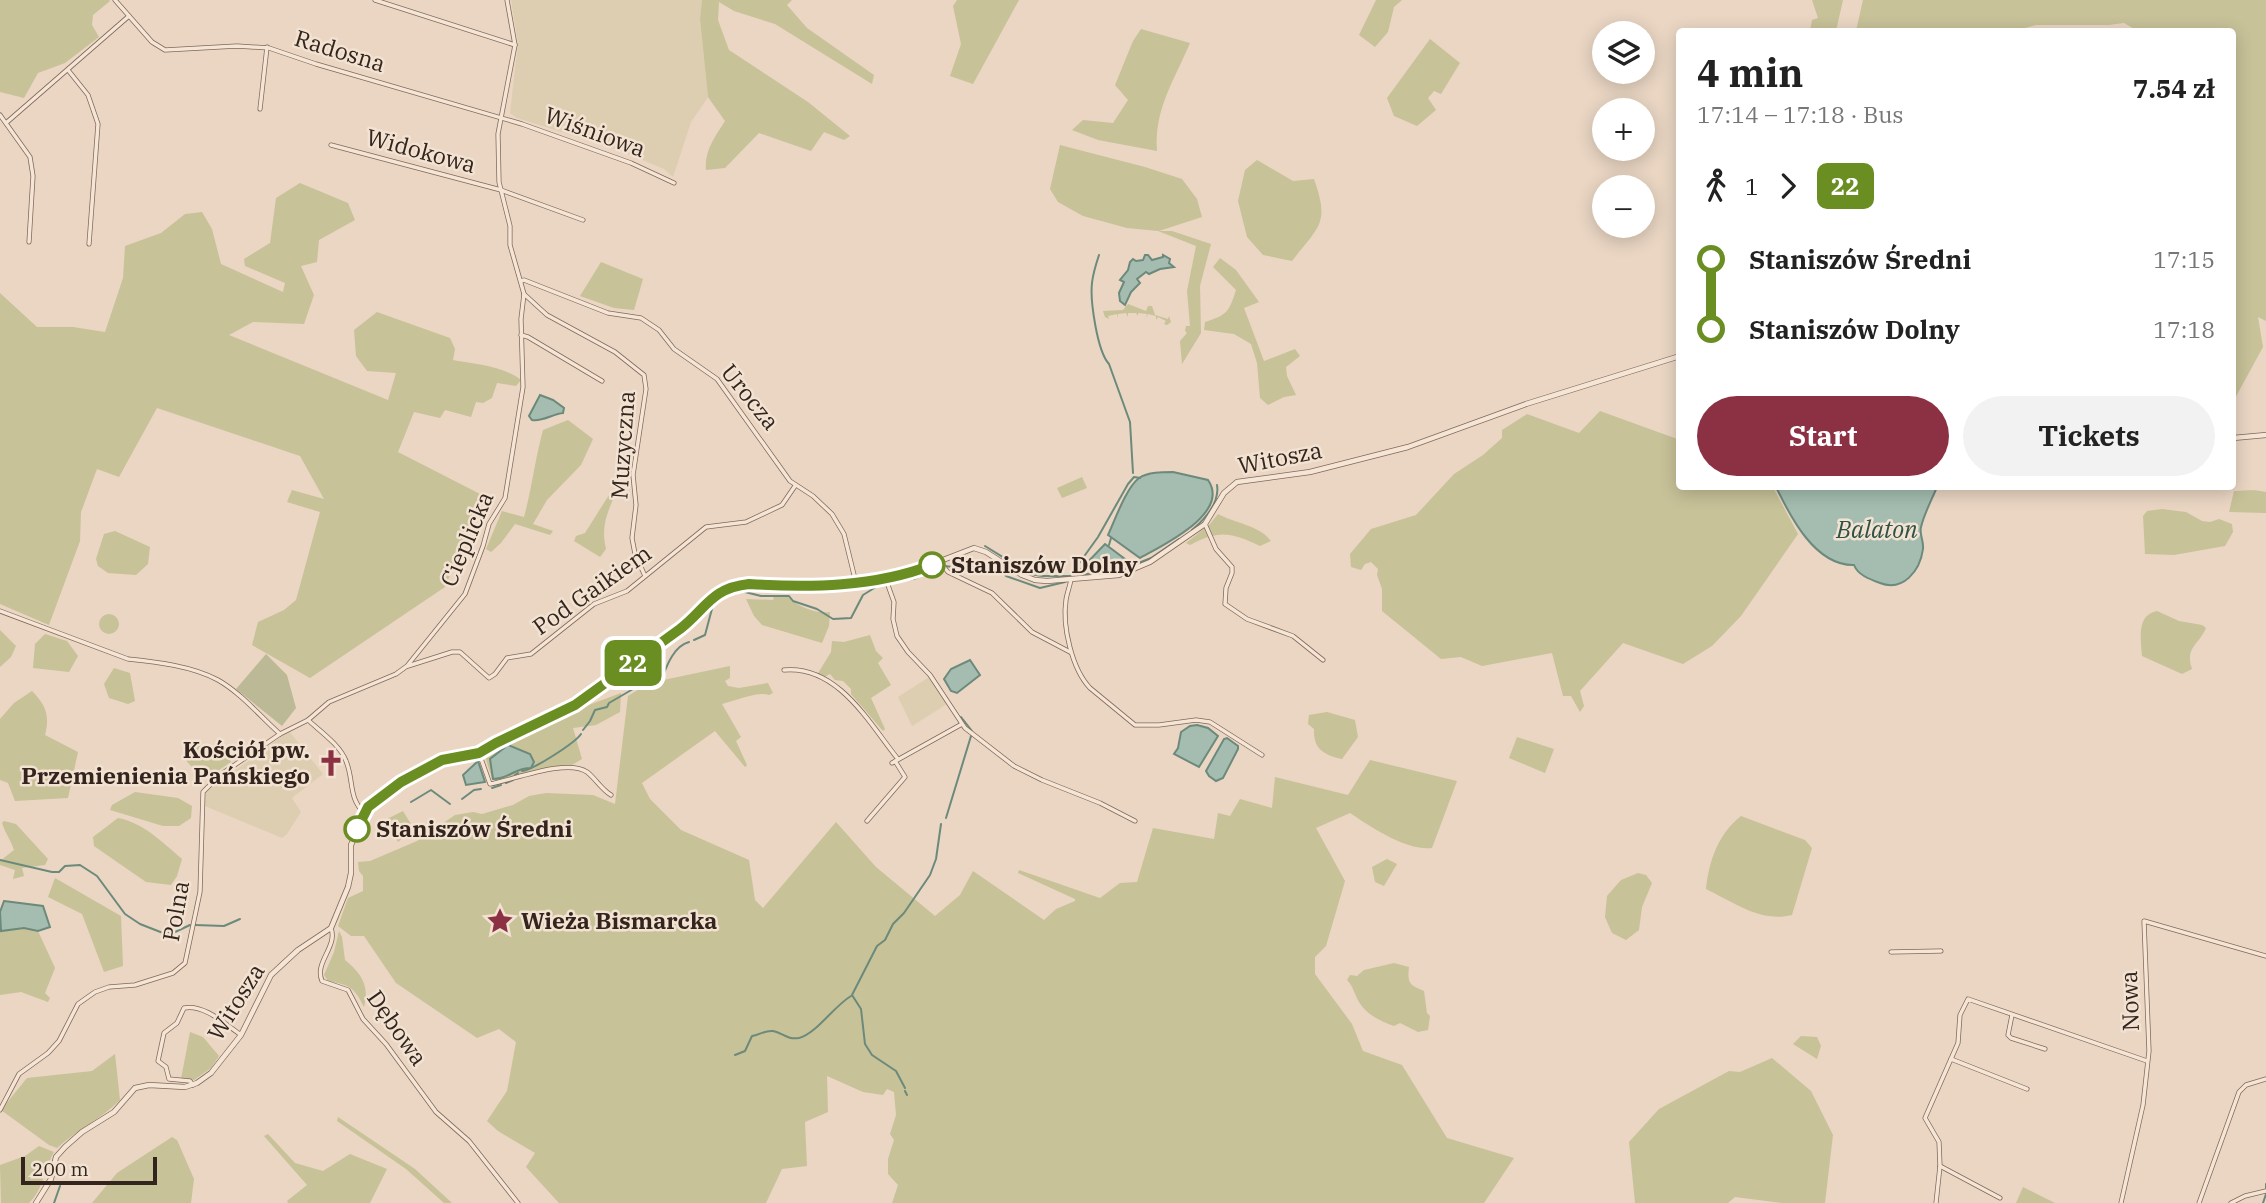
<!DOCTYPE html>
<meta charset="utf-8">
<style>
:root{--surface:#fff;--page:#f2f2f2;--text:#222;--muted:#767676;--accent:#8c3144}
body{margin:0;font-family:"IBM Plex Serif",serif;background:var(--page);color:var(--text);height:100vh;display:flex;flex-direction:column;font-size:26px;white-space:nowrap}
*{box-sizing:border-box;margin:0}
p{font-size:23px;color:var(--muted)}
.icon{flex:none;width:38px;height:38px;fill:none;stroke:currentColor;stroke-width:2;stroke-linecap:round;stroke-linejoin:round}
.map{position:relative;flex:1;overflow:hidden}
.details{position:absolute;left:1676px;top:28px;width:560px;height:462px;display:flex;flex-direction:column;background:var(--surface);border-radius:7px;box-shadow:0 4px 18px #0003}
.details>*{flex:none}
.badge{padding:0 14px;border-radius:10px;font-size:24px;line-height:46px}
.fabs{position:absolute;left:1592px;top:21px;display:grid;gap:14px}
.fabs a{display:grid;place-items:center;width:63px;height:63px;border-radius:50%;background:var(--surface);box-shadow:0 4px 18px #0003;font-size:35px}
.scale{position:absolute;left:21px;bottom:18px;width:136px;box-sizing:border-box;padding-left:7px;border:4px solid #33241e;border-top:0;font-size:19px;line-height:24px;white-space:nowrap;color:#33241e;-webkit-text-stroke:5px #f2e2d1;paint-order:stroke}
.map>.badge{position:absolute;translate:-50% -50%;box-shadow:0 0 0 4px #fff}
.legs{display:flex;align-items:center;gap:10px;height:77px;padding:0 21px;font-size:23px}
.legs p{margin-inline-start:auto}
.headline{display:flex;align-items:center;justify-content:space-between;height:119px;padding:0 21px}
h1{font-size:38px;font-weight:800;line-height:52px}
.button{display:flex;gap:14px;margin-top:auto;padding:14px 21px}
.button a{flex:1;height:80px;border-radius:42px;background:var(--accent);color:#fff;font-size:28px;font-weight:800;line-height:80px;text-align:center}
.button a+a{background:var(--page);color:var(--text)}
ul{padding:0 21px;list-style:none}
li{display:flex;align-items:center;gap:24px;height:70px;font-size:26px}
li i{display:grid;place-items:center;width:10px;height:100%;margin:0 9px;background:currentColor}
li i::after{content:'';width:18px;height:18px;margin:-9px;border:5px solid;border-radius:50%;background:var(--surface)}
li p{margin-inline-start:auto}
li:first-child i{background:linear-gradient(#0000 50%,currentColor 0)}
li:last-child i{background:linear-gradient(currentColor 50%,#0000 0)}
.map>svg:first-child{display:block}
.farmland{fill:#deceb1}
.green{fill:#c7c298}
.cemetery{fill:#bcb996}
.water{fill:#a4bdb0;stroke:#6c8a7c;stroke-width:2}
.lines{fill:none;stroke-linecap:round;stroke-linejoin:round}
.stream{stroke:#6c8a7c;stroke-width:2}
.minor-casing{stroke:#82685b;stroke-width:5}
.tertiary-casing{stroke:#82685b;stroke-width:6}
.minor{stroke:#f5e5d5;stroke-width:3.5}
.tertiary{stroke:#f5e5d5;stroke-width:4.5}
.line-1-casing{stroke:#fff;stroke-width:16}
.line-1{stroke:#6b8e23;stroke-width:10}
.stop-1-dot{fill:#fff;stroke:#6b8e23;stroke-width:3.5}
.labels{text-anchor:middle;stroke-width:5;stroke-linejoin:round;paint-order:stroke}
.street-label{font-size:23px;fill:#33241e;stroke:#f2e2d1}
.stop-label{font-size:23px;font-weight:bold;fill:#33241e;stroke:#f2e2d1;text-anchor:start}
.poi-label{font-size:23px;font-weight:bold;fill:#33241e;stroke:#f2e2d1;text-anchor:end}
.water-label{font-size:24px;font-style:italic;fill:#2f5248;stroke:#f2e2d1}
</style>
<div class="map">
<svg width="2266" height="1203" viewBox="0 0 2266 1203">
<rect width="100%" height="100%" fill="#ead6c3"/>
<g class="farmland">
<polygon points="511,0 702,0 700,19 708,97 691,122 673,177 664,169 616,149 517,118 510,113 518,43"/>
<polygon points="929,677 947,704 912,726 898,697"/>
<polygon points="289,731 323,774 292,798 301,812 287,834 282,838 205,806 206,792"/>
</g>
<g class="green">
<polygon points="0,0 109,0 110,1 93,15 92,25 99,37 65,63 38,73 24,98 0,92"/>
<path d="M702 0H792L787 5 807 28 874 75 872 84 775 24 734 11 719 2 718 20 729 50 808 102 850 136 844 140 824 132 811 151 759 133 725 168 706 170C704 151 715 137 725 121L708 97 700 19Z"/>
<polygon points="957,0 1019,0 973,84 950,76 961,44 953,6"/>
<polygon points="1376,0 1402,0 1394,7 1388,32 1375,47 1359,35"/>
<polygon points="1812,0 1843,0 1836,31 1810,31 1812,20 1818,18"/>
<polygon points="1863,0 2266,0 2266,321 2258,317 2263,347 2233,402 2233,32 2138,31 2124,23 2109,25 2036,25 2010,32 1856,31"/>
<path d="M1141 29 1190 43C1174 81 1154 109 1157 151L1098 140 1072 130 1083 120 1113 123 1128 100 1115 85 1133 41Z"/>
<polygon points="1430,39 1460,63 1441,94 1434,91 1428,98 1436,110 1417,126 1394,116 1387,98"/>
<polygon points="1060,145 1145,167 1182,179 1197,199 1202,217 1159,231 1172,231 1211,244 1200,286 1201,333 1182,364 1180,341 1187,333 1185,331 1186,326 1190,326 1187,291 1196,246 1158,231 1127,228 1083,216 1058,202 1050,189"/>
<path d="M1257 160 1293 181 1314 179C1330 224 1319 226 1292 261L1263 255 1247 237 1238 201 1245 170Z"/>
<path d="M300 183 348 203 355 220 319 240 317 262 301 266 314 295 304 324 253 322 229 335 388 400 396 373 367 371 356 356 354 330 377 312 450 338 455 349 453 360C474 364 504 366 521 380L516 386 497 383 492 398 483 403 476 402 471 417 445 410 440 418 414 412 398 452 484 496 445 587 310 678 252 645 258 622 284 610 296 600 320 512 287 502 292 490 324 499 300 456 157 408 119 477 97 469 81 512 80 541 49 625 0 604V293L37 327H73L105 332 123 278 125 246 161 233 185 214 202 212 212 229 221 264 283 292 285 283 245 266 244 259 270 243 276 198Z"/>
<path d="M1220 258 1236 270 1259 302 1244 308 1264 361 1295 349 1300 356 1286 367 1287 376 1296 395 1284 397 1268 405 1260 398 1257 363 1251 344 1234 334 1204 330 1205 322C1227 315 1229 312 1236 290L1213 267Z"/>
<polygon points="601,262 643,279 634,310 614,308 580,296"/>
<polygon points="1128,304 1146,311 1148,306 1152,306 1155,315 1168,319 1169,316 1171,322 1167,325 1164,324 1166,321 1158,317 1156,320 1156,316 1148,314 1146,318 1147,314 1138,313 1138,316 1136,313 1128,313 1128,317 1126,313 1118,314 1118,318 1117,314 1108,316 1109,319 1105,317 1103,311 1123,310"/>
<polygon points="1600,411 1680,440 1680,486 1773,487 1798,534 1741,616 1712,646 1683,664 1623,643 1580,691 1584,706 1580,712 1571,696 1563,696 1552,653 1482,666 1461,657 1441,659 1382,611 1382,589 1377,575 1378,569 1371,562 1365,564 1361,570 1351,567 1350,554 1371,529 1416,515 1454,474 1483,455 1502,438 1502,430 1527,414 1579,433"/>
<path d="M568 420 593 439 581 465 547 500 533 524 553 531 550 535 515 524 501 543 491 552 486 549 502 511 524 517C532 488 535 459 543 430Z"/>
<polygon points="1082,477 1087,488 1062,498 1057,488"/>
<polygon points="2254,490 2266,492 2266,513 2229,512 2234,491"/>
<path d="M609 495H615C606 515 601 528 606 549L600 557 574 541 576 536 585 533Z"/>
<polygon points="2162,509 2186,512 2202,521 2210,522 2219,519 2232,524 2233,532 2225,546 2174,555 2145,554 2143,516 2147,511"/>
<path d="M1218 514C1234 523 1259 525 1271 541L1260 546C1230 532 1219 530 1190 545L1186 543 1210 524Z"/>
<polygon points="115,531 150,547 148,564 136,575 108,573 98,566 96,559 104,534"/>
<path d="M774 596 789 597C798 607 816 614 830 612L829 626 822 643 762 625 754 616 746 599 773 600Z"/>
<path d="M2157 611 2179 621 2202 625 2206 628C2198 646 2185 647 2192 669L2182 674 2142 656C2141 639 2136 615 2157 611Z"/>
<circle cx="109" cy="624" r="10"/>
<polygon points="0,630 16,646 11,657 0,667"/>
<polygon points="45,634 67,641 78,656 69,672 33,668 35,644"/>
<polygon points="870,635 876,651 883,658 878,663 891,685 871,698 885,729 883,731 851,694 851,689 843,681 835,680 830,674 824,677 817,675 831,652 832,641 844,642"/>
<path d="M730 666V678L725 681 728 686 739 688 768 683 773 693 769 695C758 691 735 701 722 704L741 737 736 741 747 765 745 767 715 731 642 783 650 799 681 830 749 860 755 900 763 908 836 822 876 867 935 916 960 895 973 871 1044 920 1056 909 1075 901V899L1018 873 1019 870 1100 898 1120 883 1137 882 1153 828 1214 839 1218 813 1230 816 1240 799 1272 808 1275 777 1348 795 1370 760 1457 781 1432 848C1406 851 1371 827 1350 813L1316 828 1345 881 1326 946 1315 957V974L1352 1024 1363 1051 1402 1065 1447 1138 1514 1158 1484 1203H892L898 1185 888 1174V1159L894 1140 890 1134 896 1115 894 1092 887 1089 883 1095 863 1092 827 1076 828 1112 805 1122 807 1166 782 1169 766 1203H559L526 1167 535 1153 498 1131 487 1121 507 1091 516 1042 499 1029 477 1038 396 983 364 936H351L338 926 348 898 363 891V876L359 871 358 862 370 861 417 841 455 815 473 812 482 814 513 805 529 796 546 793 593 795 615 804 628 696 649 683Z"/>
<polygon points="114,668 130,673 135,701 128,704 109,698 104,684"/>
<path d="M32 691C46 705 50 716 45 735L78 752 68 798 15 801 8 783 0 780V719L14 703Z"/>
<polygon points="621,693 620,712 596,725 573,728 582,759 572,765 535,770 498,780 492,779 484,753 586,706"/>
<path d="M1327 712 1355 720 1358 737 1342 759C1324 755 1313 749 1314 729L1308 724 1309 715Z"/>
<polygon points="1517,737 1554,749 1545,773 1509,758"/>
<path d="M193 742 228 753 231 762 210 776C198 771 185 766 183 751Z"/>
<polygon points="135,792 178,798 192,806 191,818 179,826 163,826 110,810 112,805"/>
<polygon points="403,811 414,829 398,842 387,819"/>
<path d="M1741 816 1805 840 1812 848 1792 915C1761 923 1733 902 1706 889 1709 861 1718 834 1741 816Z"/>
<path d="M118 818C144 823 162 842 182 859L177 876 171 885 146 882 94 846 93 837Z"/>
<path d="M4 821 16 824 48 859 45 865 22 868 24 876 13 879 15 870 0 865V861L14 850C11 840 5 833 2 823Z"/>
<polygon points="1387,859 1397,864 1384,886 1375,882 1372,867"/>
<polygon points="1638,873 1646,875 1652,883 1642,907 1639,930 1626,940 1612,933 1605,917 1607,896 1621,880"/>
<polygon points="55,878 121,916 123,966 104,972 82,914 48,897"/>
<polygon points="24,928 38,931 55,968 45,993 50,998 48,1002 21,992 0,995 0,931"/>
<path d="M339 931 342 937 345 960C361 973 370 986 364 1007 354 987 350 985 328 981L324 975 334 952Z"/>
<path d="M1394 963 1409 967C1407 984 1410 985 1424 991L1427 1013 1430 1016 1428 1030 1418 1032 1400 1023 1394 1026C1380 1021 1365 1014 1358 1000 1354 993 1353 986 1347 980L1350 975 1357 976 1364 970Z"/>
<polygon points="190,1032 203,1037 219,1056 211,1068 194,1080 181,1079"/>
<polygon points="1801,1036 1817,1037 1821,1046 1817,1059 1793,1044"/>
<path d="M115 1054 120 1100C101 1119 77 1130 57 1148L49 1145 1 1110 27 1078 92 1071Z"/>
<polygon points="1772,1058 1811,1091 1833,1135 1825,1203 1782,1203 1735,1197 1728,1203 1635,1203 1629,1142 1659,1109 1729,1071 1740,1072"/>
<polygon points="338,1117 415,1169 452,1203 444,1203 406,1169 337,1121"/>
<polygon points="268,1134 295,1163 323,1171 350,1154 387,1169 370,1203 288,1203 287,1201 307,1185 264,1136"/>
<polygon points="172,1137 177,1140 194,1179 191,1203 92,1203 117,1173"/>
<path d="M39 1146 54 1152C45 1168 43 1190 29 1203H1L0 1165 25 1156Z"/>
<polygon points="2023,1187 2055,1203 2016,1203"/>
</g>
<polygon class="cemetery" points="266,654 287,675 296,708 282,726 236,689"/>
<g class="water">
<polygon points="1145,255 1148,255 1152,260 1163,257 1163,255 1170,259 1169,263 1174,267 1160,269 1149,274 1146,272 1137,279 1140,283 1131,292 1125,305 1120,301 1119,293 1124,282 1120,280 1128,270 1130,262 1133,259 1136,261 1143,260"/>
<path d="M540 395 553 400 564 408 563 413C553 414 542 422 532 420L529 416Z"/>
<path d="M1173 472 1208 480C1231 513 1163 545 1140 558L1108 535C1115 520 1126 488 1139 478 1148 472 1162 472 1173 472Z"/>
<path d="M1776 487H1937C1932 499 1924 514 1921 527 1919 534 1924 541 1923 549 1920 571 1903 592 1880 583 1869 579 1858 575 1854 565 1815 566 1790 516 1776 487Z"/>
<polygon points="1105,544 1129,562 1117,567 1080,570"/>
<polygon points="970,660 980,675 957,693 951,691 944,679 951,669"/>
<polygon points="1197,725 1208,728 1218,736 1199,767 1174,754 1178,748 1181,732 1190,726"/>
<polygon points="1227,738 1238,746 1238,749 1223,778 1216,781 1209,776 1206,771 1224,739"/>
<path d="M508 745 530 754 534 762 531 768C514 768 511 778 493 779L490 759Z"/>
<polygon points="478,761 485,782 466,785 463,775"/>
<polygon points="4,901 43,906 50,927 38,931 24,928 1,931 0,912"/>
</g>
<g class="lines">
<g class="stream">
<path d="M1099 255C1096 264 1093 273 1092 283 1090 300 1097 351 1109 364L1130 422 1133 473"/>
<path d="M1192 530C1205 519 1220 503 1217 485"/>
<polyline points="1109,545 1111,538"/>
<polyline points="985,546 1030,574 1042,576 1070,576 1098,537 1128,484 1134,477 1140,478"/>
<polyline points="945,566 959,568"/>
<path d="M962 568C977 567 998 561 1006 576L1040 588 1065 582"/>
<polyline points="1073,572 1076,571 1078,575 1121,570 1151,558 1179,539"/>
<polyline points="889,581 914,579 939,567"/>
<polyline points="728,594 741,591 761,596 789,596 793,601 817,609 833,619 851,618 863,595 884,582"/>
<polyline points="694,640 705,635 713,605 725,596"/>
<polyline points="961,717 972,731"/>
<path d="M583 730 590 721 595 710 607 707 609 703 645 682 651 683 662 678C667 665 674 646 689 642"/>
<path d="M522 771C533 770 575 743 581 734"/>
<polyline points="515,775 518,773"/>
<polyline points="506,783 513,780"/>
<polyline points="492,788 501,785"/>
<polyline points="462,799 474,790 481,789"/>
<polyline points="411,802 431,790 450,804"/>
<polyline points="946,818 971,736"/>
<polyline points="0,860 52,872 59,872 65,866 80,865 97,876 125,914 140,924 163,933 173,933 190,925"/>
<polyline points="195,925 224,926 240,919"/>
<path d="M735 1055 745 1051 752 1036C759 1035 765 1030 773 1031 783 1033 787 1040 799 1038 816 1034 834 1006 851 996"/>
<polyline points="905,1088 896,1071 872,1055 865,1044 861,1009 852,995 877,946 885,940 893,924 904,913 930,875 936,859 941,824"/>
<polyline points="905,1091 907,1095"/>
<polyline points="2266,1188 2266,1184"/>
<polyline points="54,1203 60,1186"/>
<polyline points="2263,1203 2266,1194"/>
</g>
<defs>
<g id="minor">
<polyline points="115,0 152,42 165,50 237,46 269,48 316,64 522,124 631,163 674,183"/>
<polyline points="375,0 515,45"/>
<polyline points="68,70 88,95 98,124 89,244"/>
<polyline points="260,109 267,47"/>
<polyline points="0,115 30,157 33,176 29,242"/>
<polyline points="6,123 129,16"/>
<polyline points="331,145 501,190 583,220"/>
<polyline points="521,281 524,280 608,313 641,318 659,330 674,349 717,379 790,481 813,496 832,514 844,534 856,583"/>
<polyline points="524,294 547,315 615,352 644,375 646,389 633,475 636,505 632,538 635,554 645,576"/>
<polyline points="521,335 528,337 602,381"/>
<polyline points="1205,524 1216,549 1232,567 1232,573 1226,588 1225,604 1247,619 1293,636 1323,660"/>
<polyline points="939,561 948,572 992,593 1032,632 1070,652"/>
<polyline points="885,577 894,602 893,619 897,636 908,652 930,675 965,728 1014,766 1042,780 1100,803 1135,821"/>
<path d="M1071 579C1070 586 1067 593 1066 600 1062 626 1072 669 1090 688L1135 725H1159L1196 720 1210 722 1262 755"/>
<path d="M0 611 128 659C157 662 192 666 218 680 241 693 261 717 280 734"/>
<polyline points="408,666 452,652 460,652 489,678 495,674 507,658 531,654 594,604 627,591 706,527 746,522 782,505 795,486"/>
<path d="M784 670C838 665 869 723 898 759"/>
<path d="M308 720C321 732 340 745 346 761 354 780 348 797 364 813"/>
<path d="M479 753 490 784C513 780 567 758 587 772 596 779 601 789 611 795"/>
<polyline points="892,763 962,724"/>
<polyline points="867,821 905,777 895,761"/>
<path d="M331 928C338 947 314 962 322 981L348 990 363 1019 386 1044 436 1112 469 1141 518 1203"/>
<polyline points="1891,952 1941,951"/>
<polyline points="2012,1015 2008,1035 2011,1038 2045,1049"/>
<polyline points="1951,1059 2027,1089"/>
<path d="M193 1085 190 1081 169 1079 166 1067 158 1061 164 1033 177 1023 184 1008C204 1004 225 1024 241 1035"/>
<polyline points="0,1110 19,1074 48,1053 59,1041 78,1004 95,992 109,987 135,985 173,973 185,963 200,892 203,792 220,775 280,734 308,720 329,702 396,674 407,666 465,594 483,546 489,524 505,498 523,387 521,319 524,294 510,245 510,226 499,182 498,134 515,45 507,0"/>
<polyline points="1940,1166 2000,1198"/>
<polyline points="1936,1203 1940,1166 1939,1142 1925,1118 1958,1043 1960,1015 1968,999 2147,1061"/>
<polyline points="2121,1203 2143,1105 2149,1051 2144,921 2266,956"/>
<polyline points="2199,1203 2239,1092 2246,1085 2266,1079"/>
<polyline points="2231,1203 2245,1196 2266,1191"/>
</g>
<g id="tertiary">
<polyline points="2233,438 2266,435"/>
<polyline points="36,1203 51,1179 56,1157 65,1147 82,1132 114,1112 135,1088 149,1085 185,1087 197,1083 211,1073 241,1035 271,975 298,950 331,928 348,887 351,873 351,845 368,807 401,783 431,765 442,760 479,753 505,738 575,705 690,621 709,599 735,585 831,585 856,583 917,570 974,548 986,552 1022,575 1035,580 1047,581 1119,575 1150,562 1205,524 1224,493 1237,482 1310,472 1408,447 1526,404 1680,356"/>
</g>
</defs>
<use href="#minor" class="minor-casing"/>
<use href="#tertiary" class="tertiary-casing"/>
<use href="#minor" class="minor"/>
<use href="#tertiary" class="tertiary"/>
</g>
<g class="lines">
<defs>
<path id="line-1" d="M357 829 368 807 401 782 442 760 479 753 496 743 575 705 680 629C706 609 711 588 749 584 810 588 875 587 932 565"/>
</defs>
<use href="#line-1" class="line-1-casing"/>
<use href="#line-1" class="line-1"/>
</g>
<defs>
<symbol id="church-bare" viewBox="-9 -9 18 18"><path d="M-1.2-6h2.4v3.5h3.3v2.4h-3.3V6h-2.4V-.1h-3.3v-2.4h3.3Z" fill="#8c3144" stroke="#f2e2d1" stroke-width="2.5" paint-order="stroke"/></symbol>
<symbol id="sight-bare" viewBox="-9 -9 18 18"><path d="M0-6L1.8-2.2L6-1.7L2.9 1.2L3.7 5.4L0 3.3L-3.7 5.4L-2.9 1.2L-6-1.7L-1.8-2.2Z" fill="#8c3144" stroke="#f2e2d1" stroke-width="2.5" paint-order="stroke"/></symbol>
</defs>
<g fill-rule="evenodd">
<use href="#church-bare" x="312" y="744" width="38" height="38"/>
<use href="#sight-bare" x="481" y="902" width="38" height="38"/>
</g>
<g class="stop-1-dot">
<circle cx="932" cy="565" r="12"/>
<circle cx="357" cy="829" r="12"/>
</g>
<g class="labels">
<g class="street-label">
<text transform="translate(340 51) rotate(17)" y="8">Radosna</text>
<text transform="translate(595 132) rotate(20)" y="8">Wiśniowa</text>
<text transform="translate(421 151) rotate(15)" y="8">Widokowa</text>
<text transform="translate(750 397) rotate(51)" y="8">Urocza</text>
<text transform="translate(623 445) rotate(-86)" y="8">Muzyczna</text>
<text transform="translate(1280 458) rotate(-11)" y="8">Witosza</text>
<text transform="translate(467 539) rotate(-67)" y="8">Cieplicka</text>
<text transform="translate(592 590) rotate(-35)" y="8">Pod Gaikiem</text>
<text transform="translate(176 911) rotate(-80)" y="8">Polna</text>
<text transform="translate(2130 1001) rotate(-92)" y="8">Nowa</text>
<text transform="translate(236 1002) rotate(-58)" y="8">Witosza</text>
<text transform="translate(397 1028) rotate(55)" y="8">Dębowa</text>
</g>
<g class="stop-label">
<text x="951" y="573">Staniszów Dolny</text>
<text x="376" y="837">Staniszów Średni</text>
</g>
<g class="poi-label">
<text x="310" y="758">Kościół pw.<tspan x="310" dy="26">Przemienienia Pańskiego</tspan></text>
<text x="521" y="929" text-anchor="start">Wieża Bismarcka</text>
</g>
<g class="water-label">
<text x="1877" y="538">Balaton</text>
</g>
</g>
</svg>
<div class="fabs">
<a><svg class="icon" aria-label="layers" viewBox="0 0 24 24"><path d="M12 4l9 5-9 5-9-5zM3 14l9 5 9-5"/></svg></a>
<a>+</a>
<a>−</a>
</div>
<div class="scale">200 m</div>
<b class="badge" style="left:633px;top:663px;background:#6b8e23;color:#fff">22</b>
<section class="details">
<div class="headline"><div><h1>4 min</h1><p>17:14 – 17:18 · Bus</p></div><b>7.54 zł</b></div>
<div class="legs"><svg class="icon" aria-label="walk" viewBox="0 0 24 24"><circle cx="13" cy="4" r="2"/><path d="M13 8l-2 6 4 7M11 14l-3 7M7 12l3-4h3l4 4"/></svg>1<svg class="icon" aria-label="forward" viewBox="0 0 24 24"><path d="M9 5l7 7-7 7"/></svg><b class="badge" style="background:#6b8e23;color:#fff">22</b></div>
<ul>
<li><i style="color:#6b8e23"></i><b>Staniszów Średni</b><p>17:15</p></li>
<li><i style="color:#6b8e23"></i><b>Staniszów Dolny</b><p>17:18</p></li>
</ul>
<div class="button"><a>Start</a><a>Tickets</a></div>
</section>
</div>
